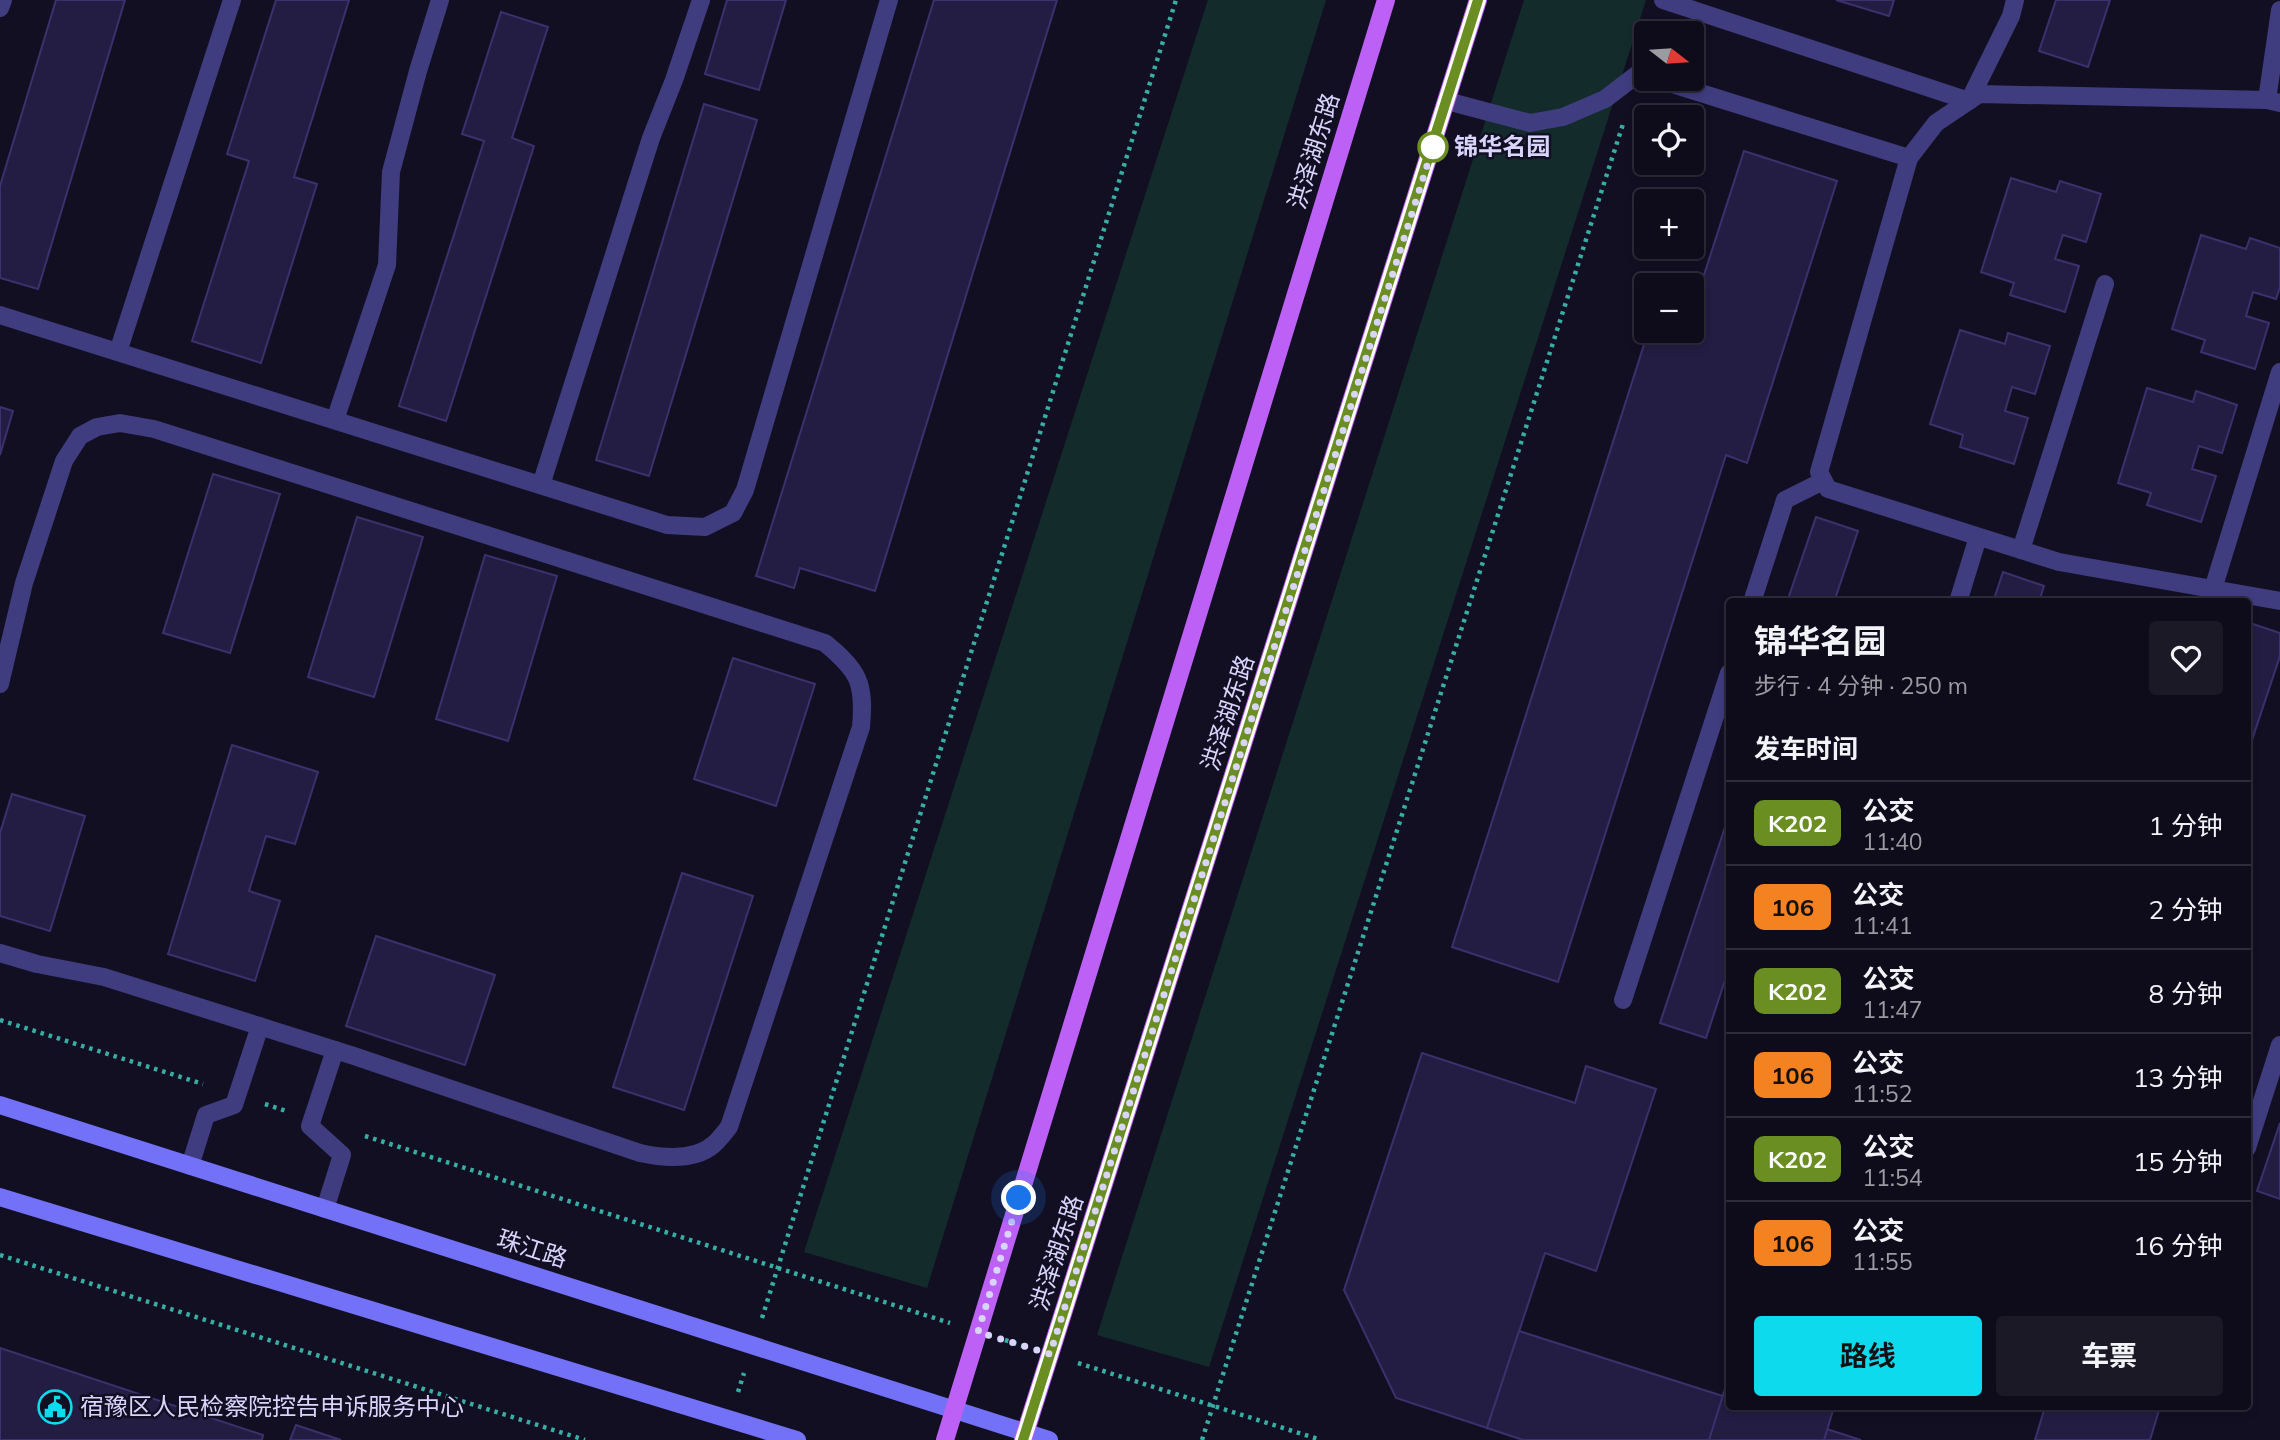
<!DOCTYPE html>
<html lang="zh">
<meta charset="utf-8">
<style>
:root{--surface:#0e0b1a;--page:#1c1927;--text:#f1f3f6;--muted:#9b9ba2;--line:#2e2b39;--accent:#0edaee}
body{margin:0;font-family:Mulish,"Noto Sans SC",sans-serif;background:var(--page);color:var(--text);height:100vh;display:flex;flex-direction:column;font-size:26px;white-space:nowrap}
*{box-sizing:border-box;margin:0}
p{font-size:23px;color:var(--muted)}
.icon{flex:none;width:38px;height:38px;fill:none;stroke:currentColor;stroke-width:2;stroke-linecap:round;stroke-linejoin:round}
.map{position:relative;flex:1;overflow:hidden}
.details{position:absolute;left:1726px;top:598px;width:525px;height:812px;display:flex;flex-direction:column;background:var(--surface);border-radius:7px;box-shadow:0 4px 10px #0003,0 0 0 2px var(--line)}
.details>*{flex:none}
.badge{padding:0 14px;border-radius:10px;font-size:24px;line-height:46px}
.needle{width:46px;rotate:107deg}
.buttons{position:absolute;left:1634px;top:21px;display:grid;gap:14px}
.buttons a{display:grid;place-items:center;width:70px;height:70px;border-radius:7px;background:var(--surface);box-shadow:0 4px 10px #0003,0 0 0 2px var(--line);font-size:35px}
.you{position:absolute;width:35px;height:35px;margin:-18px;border:5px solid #fff;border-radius:50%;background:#1a73e8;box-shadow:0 0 0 10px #1a73e833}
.map>.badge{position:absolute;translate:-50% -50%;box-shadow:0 0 0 4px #fff}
h2{padding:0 28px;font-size:26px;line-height:63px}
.round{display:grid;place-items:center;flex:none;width:74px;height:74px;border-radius:7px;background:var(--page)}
.overview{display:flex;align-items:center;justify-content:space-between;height:119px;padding:0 28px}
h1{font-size:33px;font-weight:700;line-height:52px}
.action{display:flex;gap:14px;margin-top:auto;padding:14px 28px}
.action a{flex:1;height:80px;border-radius:7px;background:var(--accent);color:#111;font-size:28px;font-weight:700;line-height:80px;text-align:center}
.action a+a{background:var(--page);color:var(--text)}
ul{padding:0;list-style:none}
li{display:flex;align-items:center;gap:21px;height:84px;padding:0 28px;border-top:2px solid var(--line)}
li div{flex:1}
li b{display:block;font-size:26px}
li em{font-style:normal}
li .badge{min-width:77px;font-weight:700;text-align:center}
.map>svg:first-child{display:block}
.green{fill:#132c2b}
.building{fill:#241d43;stroke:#3c306d;stroke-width:2}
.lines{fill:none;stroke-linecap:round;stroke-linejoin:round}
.path{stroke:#36aea6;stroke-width:4.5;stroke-dasharray:3.5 5;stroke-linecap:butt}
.lane{stroke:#3f3d7f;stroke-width:18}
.secondary{stroke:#7371f7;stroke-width:18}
.primary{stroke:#bd61f6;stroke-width:18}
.line-casing{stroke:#fff;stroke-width:16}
.line{stroke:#6b8e23;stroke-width:10}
.walk{stroke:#d8d4fc;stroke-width:7;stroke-dasharray:0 12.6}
.stop-dot{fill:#fff;stroke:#6b8e23;stroke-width:3.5}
.labels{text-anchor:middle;stroke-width:5;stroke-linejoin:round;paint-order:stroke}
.stop-label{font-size:24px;font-weight:bold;fill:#d8d4fc;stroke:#130f23;text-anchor:start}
.street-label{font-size:24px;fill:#d8d4fc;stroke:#130f23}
.poi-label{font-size:24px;fill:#d8d4fc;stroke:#130f23;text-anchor:start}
</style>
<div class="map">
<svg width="2280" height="1440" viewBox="0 0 2280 1440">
<rect width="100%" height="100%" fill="#130f23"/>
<g class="green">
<polygon points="1208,0 1326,0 927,1288 804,1252"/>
<polygon points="1524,0 1646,0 1209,1367 1097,1335"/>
</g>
<g class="building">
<polygon points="56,0 125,0 38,289 0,278 0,186"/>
<polygon points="276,0 349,0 294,177 317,184 261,363 192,341 249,161 227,154"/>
<polygon points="727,0 786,0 759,90 705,74"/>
<polygon points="934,0 1057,0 875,591 800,568 794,588 756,576"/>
<polygon points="1836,0 1894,0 1889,16"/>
<polygon points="2056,0 2110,0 2088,67 2039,51"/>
<polygon points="501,12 548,27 512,138 534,146 446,421 399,406 484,141 462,134"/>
<polygon points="704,104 757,120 649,476 596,460"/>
<polygon points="1744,151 1837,181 1747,463 1726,455 1558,982 1452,947 1648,332 1682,343 1686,331 1692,331 1692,312"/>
<polygon points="2011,178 2056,192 2060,181 2101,194 2086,242 2063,235 2055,259 2079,266 2065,312 2010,295 2014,283 1981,272"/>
<polygon points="2201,235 2246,249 2250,238 2280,248 2280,287 2276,299 2253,292 2246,316 2269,323 2255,369 2201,352 2205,340 2172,329"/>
<polygon points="1960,330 2005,344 2008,333 2050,346 2035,394 2012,387 2005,411 2028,418 2014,464 1960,447 1963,435 1930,424"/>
<polygon points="2147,388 2193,402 2196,391 2237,405 2222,453 2199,446 2192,469 2216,476 2201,522 2147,505 2151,493 2118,483"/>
<polygon points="0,407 13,411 0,455"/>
<polygon points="213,474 280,494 230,653 163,633"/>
<polygon points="357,517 423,537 374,697 308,677"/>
<polygon points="1816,517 1858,531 1834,602 1787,602"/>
<polygon points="485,555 557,576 508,741 436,719"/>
<polygon points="2003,572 2044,586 2039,602 1993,602"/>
<polygon points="2247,622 2280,633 2280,656 2247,755"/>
<polygon points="733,658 815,684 776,806 694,779"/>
<polygon points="232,745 318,772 295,844 266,836 249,891 280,901 255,981 168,954"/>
<polygon points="12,794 85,816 50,931 0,916 0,833"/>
<polygon points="1729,815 1729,968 1706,1038 1660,1023"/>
<polygon points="682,873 753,896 684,1110 613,1087"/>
<polygon points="376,936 495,975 465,1065 346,1026"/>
<polygon points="1422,1053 1575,1103 1586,1066 1656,1089 1596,1271 1545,1253 1487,1428 1396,1398 1344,1290"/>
<polygon points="2280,1123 2280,1199 2257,1191"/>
<polygon points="1519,1331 1729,1398 1729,1407 1757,1407 1861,1440 1523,1440 1487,1428"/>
<polygon points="0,1348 263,1435 262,1440 0,1440"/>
<polygon points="1729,1376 1729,1407 1834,1407 1824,1440 1709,1440"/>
<polygon points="2045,1407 2160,1407 2150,1440 2035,1440"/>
<polygon points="296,1425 341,1440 290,1440"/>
</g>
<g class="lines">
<g class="path">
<polyline points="0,1020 203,1084"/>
<polyline points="265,1104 286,1111"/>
<polyline points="365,1136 950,1323"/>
<polyline points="0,1255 585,1440"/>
<polyline points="762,1318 1176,0"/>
<polyline points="1005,1340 1023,1346"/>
<polyline points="1078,1363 1321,1440"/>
<polyline points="738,1392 744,1373"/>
<polyline points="1202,1440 1623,124"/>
</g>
<g class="lane">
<polyline points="1663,0 1969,101 2011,16 2015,0"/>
<polyline points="0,8 3,0"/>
<polyline points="1656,79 1909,158"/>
<polyline points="2267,100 2280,10"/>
<polyline points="1447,101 1530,123 1563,117 1605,99 1639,73 1647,76"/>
<polyline points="2280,103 2267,100 1979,94 1936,123 1909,158 1819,472 1828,489 2059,562 2280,601"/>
<polyline points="0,315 667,525 705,527 733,513 745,490 889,0"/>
<polyline points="118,352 232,0"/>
<polyline points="335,420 387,265 391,172 418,71 440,0"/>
<polyline points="541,485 651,138 674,80 701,0"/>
<polyline points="2021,550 2105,284"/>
<polyline points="1752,602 1785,500 1823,481"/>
<polyline points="1958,602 1978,537"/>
<polyline points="2209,602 2280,372"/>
<path d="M0 684 24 583 64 461 80 436 97 427 120 423 154 429 825 643C859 671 865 683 861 727L729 1127C724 1133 719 1140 713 1145 694 1161 663 1158 640 1153L354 1056 104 977 37 964 0 953"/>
<polyline points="1623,1000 1729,673"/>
<polyline points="2247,1148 2280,1045"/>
<polyline points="190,1166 206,1115 234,1105 260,1026"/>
<polyline points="325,1209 342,1155 310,1126 335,1050"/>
</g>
<g class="secondary">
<polyline points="0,1105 1049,1440"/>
<polyline points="0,1197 797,1440"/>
</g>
<g class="primary">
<polyline points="945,1440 1386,0"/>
<polyline points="1023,1440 1478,0"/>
</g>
</g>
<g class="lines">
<defs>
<polyline id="line" points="1023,1440 1478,0"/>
</defs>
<use href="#line" class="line-casing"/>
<use href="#line" class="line"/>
<polyline class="walk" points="1019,1198 978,1332 1050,1354 1433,147"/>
</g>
<defs>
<symbol id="civic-ring" viewBox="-11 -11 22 22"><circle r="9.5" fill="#130f23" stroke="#0edaee" stroke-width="1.5"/><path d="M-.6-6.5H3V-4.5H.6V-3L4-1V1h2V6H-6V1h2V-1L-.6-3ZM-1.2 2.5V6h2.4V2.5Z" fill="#0edaee"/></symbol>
</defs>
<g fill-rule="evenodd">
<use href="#civic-ring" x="36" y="1388" width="38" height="38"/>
</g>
<circle class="stop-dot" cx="1433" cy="147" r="14"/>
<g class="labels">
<g class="stop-label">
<text x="1454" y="155">锦华名园</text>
</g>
<g class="street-label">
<text transform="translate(1314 151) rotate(-73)" y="8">洪泽湖东路</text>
<text transform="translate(1228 713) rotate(-72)" y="8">洪泽湖东路</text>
<text transform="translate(532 1249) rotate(18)" y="8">珠江路</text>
<text transform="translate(1057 1253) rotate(-72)" y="8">洪泽湖东路</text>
</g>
<g class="poi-label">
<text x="80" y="1415">宿豫区人民检察院控告申诉服务中心</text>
</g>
</g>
</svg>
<div class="buttons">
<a><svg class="needle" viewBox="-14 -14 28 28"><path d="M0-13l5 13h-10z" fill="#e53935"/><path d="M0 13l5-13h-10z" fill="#9b9ba2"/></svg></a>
<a><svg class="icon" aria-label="locate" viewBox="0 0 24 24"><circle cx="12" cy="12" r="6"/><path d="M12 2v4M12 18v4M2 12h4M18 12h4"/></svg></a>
<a>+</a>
<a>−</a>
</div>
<div class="you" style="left:1019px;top:1198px"></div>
<section class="details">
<div class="overview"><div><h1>锦华名园</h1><p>步行 · 4 分钟 · 250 m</p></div><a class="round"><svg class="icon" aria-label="heart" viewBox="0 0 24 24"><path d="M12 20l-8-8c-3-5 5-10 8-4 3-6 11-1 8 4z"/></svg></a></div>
<h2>发车时间</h2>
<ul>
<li><span class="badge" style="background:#6b8e23;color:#fff">K202</span><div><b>公交</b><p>11:40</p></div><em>1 分钟</em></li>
<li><span class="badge" style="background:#f58220;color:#111">106</span><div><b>公交</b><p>11:41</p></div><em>2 分钟</em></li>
<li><span class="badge" style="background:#6b8e23;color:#fff">K202</span><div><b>公交</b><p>11:47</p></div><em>8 分钟</em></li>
<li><span class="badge" style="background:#f58220;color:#111">106</span><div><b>公交</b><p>11:52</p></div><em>13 分钟</em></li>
<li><span class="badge" style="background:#6b8e23;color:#fff">K202</span><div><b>公交</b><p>11:54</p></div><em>15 分钟</em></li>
<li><span class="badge" style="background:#f58220;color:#111">106</span><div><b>公交</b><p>11:55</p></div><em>16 分钟</em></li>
</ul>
<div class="action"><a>路线</a><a>车票</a></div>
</section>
</div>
